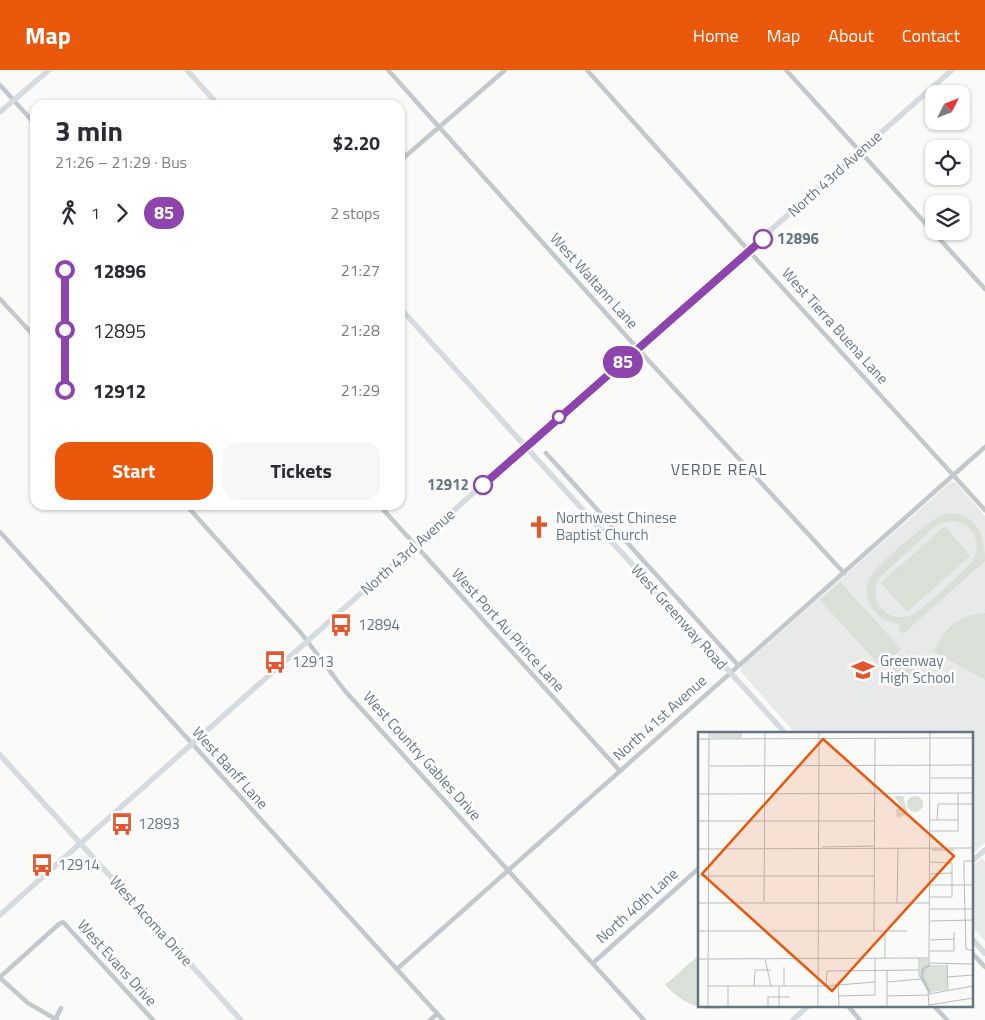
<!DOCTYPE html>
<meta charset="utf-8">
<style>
:root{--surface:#fff;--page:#f7f7f7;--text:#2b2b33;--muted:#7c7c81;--accent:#ea580c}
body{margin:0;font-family:"Titillium Web",sans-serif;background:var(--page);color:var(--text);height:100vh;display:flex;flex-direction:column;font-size:19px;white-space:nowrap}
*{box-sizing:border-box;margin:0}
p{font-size:16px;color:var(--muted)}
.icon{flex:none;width:28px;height:28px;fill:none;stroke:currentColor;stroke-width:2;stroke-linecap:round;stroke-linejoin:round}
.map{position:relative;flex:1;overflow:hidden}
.panel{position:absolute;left:30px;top:30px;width:375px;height:410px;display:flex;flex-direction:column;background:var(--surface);border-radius:15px;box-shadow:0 1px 4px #0004}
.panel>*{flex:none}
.badge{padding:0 10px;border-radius:16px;font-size:18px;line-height:32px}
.needle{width:32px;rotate:48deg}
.fabs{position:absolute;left:925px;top:15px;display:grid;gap:10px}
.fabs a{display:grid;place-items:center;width:45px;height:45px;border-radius:10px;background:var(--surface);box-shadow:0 1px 4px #0004;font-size:25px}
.map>.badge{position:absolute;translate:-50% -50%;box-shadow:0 0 0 2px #fff}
.legs{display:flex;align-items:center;gap:8px;height:55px;padding:0 25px;font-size:16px}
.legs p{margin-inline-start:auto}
.overview{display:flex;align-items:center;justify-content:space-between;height:85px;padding:0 25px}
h1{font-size:28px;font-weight:700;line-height:38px}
.button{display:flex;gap:10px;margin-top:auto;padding:10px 25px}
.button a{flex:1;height:58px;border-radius:15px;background:var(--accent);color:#fff;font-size:20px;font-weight:700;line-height:58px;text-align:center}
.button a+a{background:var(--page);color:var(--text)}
ul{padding:0 25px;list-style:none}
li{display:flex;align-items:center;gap:18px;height:60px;font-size:19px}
li i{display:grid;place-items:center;width:8px;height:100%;margin:0 6px;background:currentColor}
li i::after{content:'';width:12px;height:12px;margin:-6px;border:4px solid;border-radius:50%;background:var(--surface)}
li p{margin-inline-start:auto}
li:first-child i{background:linear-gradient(#0000 50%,currentColor 0)}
li:last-child i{background:linear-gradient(currentColor 50%,#0000 0)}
header{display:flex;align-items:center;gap:30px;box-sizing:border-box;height:70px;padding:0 25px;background:var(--accent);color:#fff}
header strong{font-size:24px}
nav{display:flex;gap:28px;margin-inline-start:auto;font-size:18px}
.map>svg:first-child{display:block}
.built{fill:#e8e9e9}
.green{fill:#dadfd7;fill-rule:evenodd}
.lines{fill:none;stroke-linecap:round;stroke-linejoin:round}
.street{stroke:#c3c8cc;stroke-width:4.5}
.secondary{stroke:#d6dbdf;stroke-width:5.5}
.line-1-casing{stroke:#fff;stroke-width:11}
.line-1{stroke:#8e44ad;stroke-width:8}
.stop-1-dot{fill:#fff;stroke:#8e44ad;stroke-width:2.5}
.labels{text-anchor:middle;stroke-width:5;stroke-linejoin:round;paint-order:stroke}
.street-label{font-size:15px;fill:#657683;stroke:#fff}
.stop-label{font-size:15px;font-weight:bold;fill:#657683;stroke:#fff;text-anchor:start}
.poi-label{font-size:15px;fill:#657683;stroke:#fff;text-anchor:start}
.neighbourhood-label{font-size:16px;letter-spacing:1px;fill:#57646e;stroke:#fff}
.inset-river{fill:none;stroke:#bbc7cb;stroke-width:2.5}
.inset-road{fill:none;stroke:#b5bdc2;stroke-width:1}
.view{fill:#e8590c;fill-opacity:0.15;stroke:#e8590c;stroke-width:2.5}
.inset-edge{fill:none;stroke:#657683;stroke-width:2.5}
</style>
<header>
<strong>Map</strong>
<nav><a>Home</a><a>Map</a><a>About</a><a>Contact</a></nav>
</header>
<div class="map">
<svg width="985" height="950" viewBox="0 0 985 950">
<rect width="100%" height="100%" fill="#fafaf8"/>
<g class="built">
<polygon points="951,412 956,413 985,446 985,773 971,785 971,664 796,664 740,601 741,597"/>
<polygon points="982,788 985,792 985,871 971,856 971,797"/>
</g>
<g class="green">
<path d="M944 444C977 440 985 467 985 491L903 564 898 558 901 555C876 551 857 529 872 504 879 493 932 448 944 444ZM953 451C974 454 982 473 973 491 965 501 921 541 911 545 900 550 886 546 880 536 873 527 874 516 880 507L937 455 944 452Z"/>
<polygon points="945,456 970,486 907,542 881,513"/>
<polygon points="840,512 901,579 881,597 820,530"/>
<path d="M981 543H985V610L933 581C948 557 953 549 981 543Z"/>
<polygon points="901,585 917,594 908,610 891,601"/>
<path d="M699 885V936H730C705 945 682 933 665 915Z"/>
</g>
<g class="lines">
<g class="street">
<polyline points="388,0 638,279 844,503"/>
<polyline points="587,0 749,181 985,440"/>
<polyline points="786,0 985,219"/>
<polyline points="0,15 35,54"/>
<polyline points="400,91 505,0"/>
<polyline points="0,229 35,267"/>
<polyline points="546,383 738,595"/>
<polyline points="186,435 301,563 345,621 644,950"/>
<polyline points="379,435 620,701"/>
<polyline points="0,462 443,950"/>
<polyline points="971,882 985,897"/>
<polyline points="593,893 699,798"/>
<polyline points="397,899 985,377"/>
<polyline points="0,907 59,854 63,852 153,950"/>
<polyline points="0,908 28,933 57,950"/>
<polyline points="848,936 860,950"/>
<polyline points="934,936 947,950"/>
<polyline points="55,950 61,938"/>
<polyline points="430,950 437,944"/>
</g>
<g class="secondary">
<polyline points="187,0 218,35"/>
<polyline points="0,42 49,0"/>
<polyline points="400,238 786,664"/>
<polyline points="0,685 241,950"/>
<polyline points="971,792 985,780"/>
<polyline points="0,845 525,377 952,0"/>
<polyline points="971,868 985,883"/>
<polyline points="793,950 808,936"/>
</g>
</g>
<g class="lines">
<defs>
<polyline id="line-1" points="483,415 763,169"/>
</defs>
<use href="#line-1" class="line-1-casing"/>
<use href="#line-1" class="line-1"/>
</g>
<defs>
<symbol id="church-bare" viewBox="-9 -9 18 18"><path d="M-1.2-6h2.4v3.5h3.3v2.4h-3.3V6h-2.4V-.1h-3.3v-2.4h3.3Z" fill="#e4572e" stroke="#fff" stroke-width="2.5" paint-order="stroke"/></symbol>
<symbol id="bus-bare" viewBox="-9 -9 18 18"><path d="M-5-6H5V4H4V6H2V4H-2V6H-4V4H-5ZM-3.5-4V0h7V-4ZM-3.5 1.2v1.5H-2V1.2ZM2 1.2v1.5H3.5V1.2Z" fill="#e4572e" stroke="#fff" stroke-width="2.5" paint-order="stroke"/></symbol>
<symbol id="school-bare" viewBox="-9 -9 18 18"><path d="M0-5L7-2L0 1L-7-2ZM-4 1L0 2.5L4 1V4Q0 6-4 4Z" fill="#e4572e" stroke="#fff" stroke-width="2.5" paint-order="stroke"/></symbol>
</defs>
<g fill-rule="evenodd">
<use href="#church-bare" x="523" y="441" width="32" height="32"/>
<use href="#bus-bare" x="325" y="539" width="32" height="32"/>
<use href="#bus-bare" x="259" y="576" width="32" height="32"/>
<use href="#school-bare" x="847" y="584" width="32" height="32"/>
<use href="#bus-bare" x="106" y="738" width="32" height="32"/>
<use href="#bus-bare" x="26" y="779" width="32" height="32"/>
</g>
<g class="stop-1-dot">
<circle cx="763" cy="169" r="9"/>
<circle cx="559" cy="347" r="6"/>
<circle cx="483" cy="415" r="9"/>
</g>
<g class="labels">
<g class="street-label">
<text transform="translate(835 104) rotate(-42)" y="5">North 43rd Avenue</text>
<text transform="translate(594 211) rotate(48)" y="5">West Waltann Lane</text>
<text transform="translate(835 256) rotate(48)" y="5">West Tierra Buena Lane</text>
<text transform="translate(408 482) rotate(-42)" y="5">North 43rd Avenue</text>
<text transform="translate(679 547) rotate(48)" y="5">West Greenway Road</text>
<text transform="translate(508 560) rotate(48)" y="5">West Port Au Prince Lane</text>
<text transform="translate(660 648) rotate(-42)" y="5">North 41st Avenue</text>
<text transform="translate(422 686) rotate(48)" y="5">West Country Gables Drive</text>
<text transform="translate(230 698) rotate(48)" y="5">West Banff Lane</text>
<text transform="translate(637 836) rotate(-42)" y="5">North 40th Lane</text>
<text transform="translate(151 851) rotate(48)" y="5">West Acoma Drive</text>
<text transform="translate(117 893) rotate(48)" y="5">West Evans Drive</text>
</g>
<g class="stop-label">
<text x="777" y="174">12896</text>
<text x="469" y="420" text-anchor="end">12912</text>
</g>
<g class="poi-label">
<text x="556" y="453">Northwest Chinese<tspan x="556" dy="17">Baptist Church</tspan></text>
<text x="358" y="560">12894</text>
<text x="880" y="596">Greenway<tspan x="880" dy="17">High School</tspan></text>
<text x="292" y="597">12913</text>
<text x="138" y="759">12893</text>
<text x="58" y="800">12914</text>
</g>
<g class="neighbourhood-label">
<text x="719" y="405">VERDE REAL</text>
</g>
</g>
<g transform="translate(698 662)">
<rect width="275" height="275" fill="#fafaf8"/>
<path d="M44 0V6H13L12 1ZM209 72a8 8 0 1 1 16 0a8 8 0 1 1-16 0ZM196 64H205L210 82 199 86 198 78 202 73ZM222 227H230L232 233H249V258L231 260 222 243Z" fill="#dadfd7"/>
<path class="inset-river" d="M232 261 224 244 225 237 232 233"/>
<path class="inset-road" d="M232 0 231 231 275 232M0 7 275 6M12 34 275 33M233 46H275M0 62 275 61M232 88H260M239 88 240 72H275M0 89H177M232 99H260V61M124 115 176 114M0 117 275 116M234 118H256M275 129H266V143L268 217 275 219M232 130 254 131V165H232M232 142 254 141M0 144H176M232 153H275M66 170 67 0M0 171H232M199 171 200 116M232 177H275M232 189 275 188M0 199H209M176 199 177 7M232 208 256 207M231 219H256V200M187 226V199M221 226V243L230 259 231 275M0 227 231 226M67 227 73 254M249 232 250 258M189 239V275M249 245 275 243M140 249 141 275M189 250 223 247M10 254H128L177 250M56 254 57 238H73M86 254V235M128 254 129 239 221 238M231 262 275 254M141 264 177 263V226M189 264 231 263M231 273 275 266M10 275 11 0M30 275V254M70 275V265H92M81 275V254M120 275 121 0"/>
<path class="view" d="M125 7 256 124 134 259 4 142Z"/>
<rect width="275" height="275" class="inset-edge"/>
</g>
</svg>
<div class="fabs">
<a><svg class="needle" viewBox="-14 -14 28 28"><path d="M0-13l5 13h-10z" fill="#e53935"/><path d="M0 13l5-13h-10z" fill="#7c7c81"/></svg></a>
<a><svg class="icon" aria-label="locate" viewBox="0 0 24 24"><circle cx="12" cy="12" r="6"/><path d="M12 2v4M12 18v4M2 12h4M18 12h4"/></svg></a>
<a><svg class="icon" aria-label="layers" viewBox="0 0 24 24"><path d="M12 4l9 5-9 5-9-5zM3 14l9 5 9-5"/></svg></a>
</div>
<b class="badge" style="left:623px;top:292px;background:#8e44ad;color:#fff">85</b>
<section class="panel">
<div class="overview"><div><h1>3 min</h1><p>21:26 – 21:29 · Bus</p></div><b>$2.20</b></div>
<div class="legs"><svg class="icon" aria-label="walk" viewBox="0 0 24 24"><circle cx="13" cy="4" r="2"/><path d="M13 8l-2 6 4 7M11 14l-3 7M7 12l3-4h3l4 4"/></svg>1<svg class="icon" aria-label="forward" viewBox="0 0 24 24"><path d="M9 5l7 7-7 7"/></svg><b class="badge" style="background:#8e44ad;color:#fff">85</b><p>2 stops</p></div>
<ul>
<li><i style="color:#8e44ad"></i><b>12896</b><p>21:27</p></li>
<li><i style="color:#8e44ad"></i><span>12895</span><p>21:28</p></li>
<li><i style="color:#8e44ad"></i><b>12912</b><p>21:29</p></li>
</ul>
<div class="button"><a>Start</a><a>Tickets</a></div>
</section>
</div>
